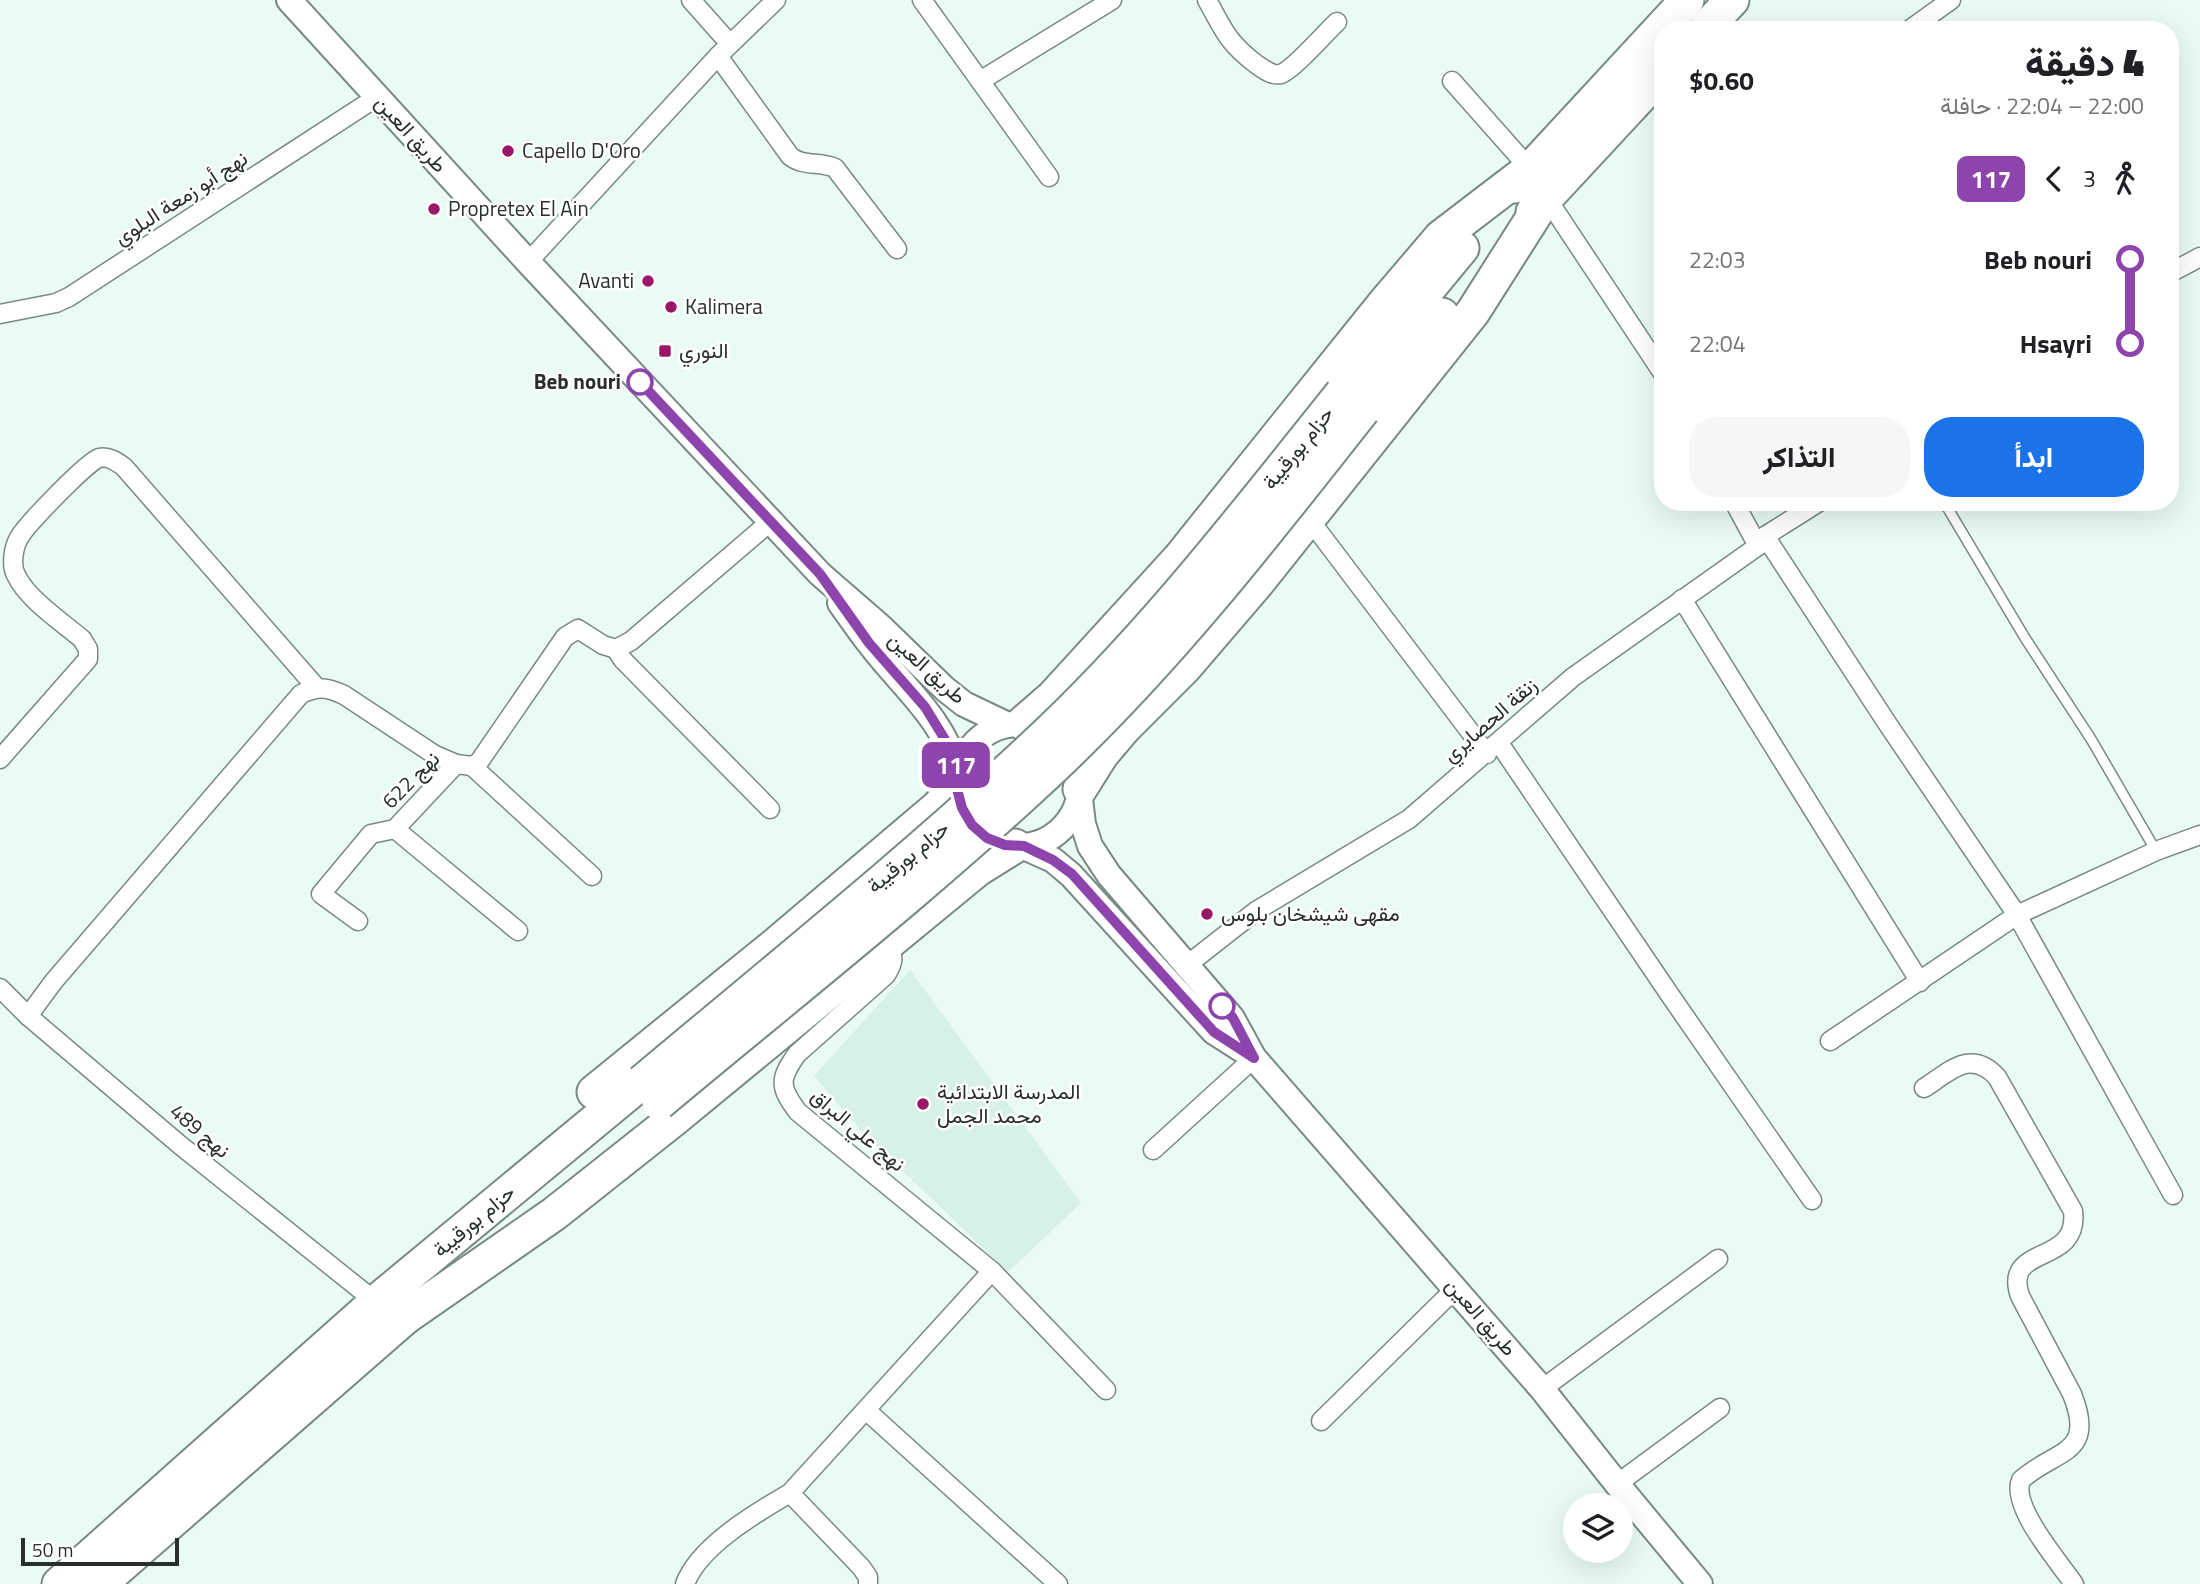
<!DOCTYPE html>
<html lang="ar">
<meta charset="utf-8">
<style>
:root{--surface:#fff;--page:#f6f6f6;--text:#202124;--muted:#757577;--accent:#1a73e8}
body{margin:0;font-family:"Titillium Web",Vazirmatn,sans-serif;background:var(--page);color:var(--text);direction:rtl;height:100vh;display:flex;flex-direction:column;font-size:26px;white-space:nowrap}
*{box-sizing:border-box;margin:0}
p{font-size:23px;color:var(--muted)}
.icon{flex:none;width:38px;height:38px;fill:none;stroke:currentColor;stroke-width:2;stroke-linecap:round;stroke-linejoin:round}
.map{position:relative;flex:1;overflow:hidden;direction:ltr}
.drawer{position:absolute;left:1654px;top:21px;width:525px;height:490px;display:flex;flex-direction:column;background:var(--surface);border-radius:28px;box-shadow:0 7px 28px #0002;direction:rtl}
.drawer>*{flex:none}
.badge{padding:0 14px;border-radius:10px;font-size:24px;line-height:46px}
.buttons{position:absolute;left:1563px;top:1493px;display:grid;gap:14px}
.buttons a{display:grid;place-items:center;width:70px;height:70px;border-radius:50%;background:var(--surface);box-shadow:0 7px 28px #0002;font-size:35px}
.scale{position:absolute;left:21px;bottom:18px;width:158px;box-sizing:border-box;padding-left:7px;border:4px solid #282f2d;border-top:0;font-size:19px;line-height:24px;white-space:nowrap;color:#282f2d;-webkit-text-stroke:5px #fff;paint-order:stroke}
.map>.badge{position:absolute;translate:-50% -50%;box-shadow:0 0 0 4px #fff}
.legs{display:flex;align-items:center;gap:10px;height:77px;padding:0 35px;font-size:23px}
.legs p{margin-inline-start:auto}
.summary{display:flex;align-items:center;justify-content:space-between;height:119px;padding:0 35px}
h1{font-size:38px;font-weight:800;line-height:52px}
.cta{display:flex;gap:14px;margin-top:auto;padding:14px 35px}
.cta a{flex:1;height:80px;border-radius:28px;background:var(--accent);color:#fff;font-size:28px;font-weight:800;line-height:80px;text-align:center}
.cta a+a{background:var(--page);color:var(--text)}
ul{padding:0 35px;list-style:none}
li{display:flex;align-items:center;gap:24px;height:84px;font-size:26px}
li i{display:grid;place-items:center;width:10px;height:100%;margin:0 9px;background:currentColor}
li i::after{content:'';width:18px;height:18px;margin:-9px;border:5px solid;border-radius:50%;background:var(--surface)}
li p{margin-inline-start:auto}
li:first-child i{background:linear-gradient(#0000 50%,currentColor 0)}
li:last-child i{background:linear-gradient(currentColor 50%,#0000 0)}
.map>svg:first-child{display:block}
.built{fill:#d7f1e7}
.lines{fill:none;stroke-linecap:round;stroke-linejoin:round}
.lane-casing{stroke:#798a83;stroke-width:12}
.street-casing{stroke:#798a83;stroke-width:21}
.secondary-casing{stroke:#798a83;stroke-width:28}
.highway-casing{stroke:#798a83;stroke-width:37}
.lane{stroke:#fff;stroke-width:9}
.street{stroke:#fff;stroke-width:18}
.secondary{stroke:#fff;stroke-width:24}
.highway{stroke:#fff;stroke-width:33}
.highway-bridge-casing{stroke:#798a83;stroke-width:37;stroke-linecap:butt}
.highway-bridge{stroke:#fff;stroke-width:33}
.line-1-casing{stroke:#fff;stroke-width:16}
.line-1{stroke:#8e44ad;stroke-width:10}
.poi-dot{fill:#9c1668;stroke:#fff;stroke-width:2.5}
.stop-1-dot{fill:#fff;stroke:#8e44ad;stroke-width:3.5}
.labels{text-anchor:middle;stroke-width:5;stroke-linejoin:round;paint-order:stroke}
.street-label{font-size:21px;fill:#282f2d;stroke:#fff}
.poi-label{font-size:21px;fill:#282f2d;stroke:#fff;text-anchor:start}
.stop-label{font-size:21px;font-weight:bold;fill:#282f2d;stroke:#fff;text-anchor:end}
</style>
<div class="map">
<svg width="2200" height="1584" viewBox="0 0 2200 1584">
<rect width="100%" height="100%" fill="#e9fbf4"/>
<polygon class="built" points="910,970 1081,1203 1008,1272 862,1132 814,1076"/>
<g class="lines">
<defs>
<polyline id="lane" points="1944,502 2025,638 2091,739 2156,851"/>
<g id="street">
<polyline points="691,0 730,44"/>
<polyline points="922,0 1049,177"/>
<path d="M1207 0C1224 30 1227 42 1256 64 1263 69 1272 76 1281 74 1294 69 1325 33 1337 22"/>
<polyline points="1909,30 1951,0"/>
<path d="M718 56 790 156C803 167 820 161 835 168L897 249"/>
<polyline points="980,81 1112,0"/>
<polyline points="1452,81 1530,169"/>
<polyline points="1546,197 1662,372"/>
<polyline points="528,262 718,56 776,0"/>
<polyline points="2170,273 2200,257"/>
<polyline points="0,314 56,303 69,297 377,97"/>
<polyline points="1734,502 1758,546"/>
<polyline points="1309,519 1487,754"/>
<polyline points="1765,536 1887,723 2017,915 2173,1195"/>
<polyline points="1682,599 1920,982"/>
<polyline points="616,649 623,660 770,809"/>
<polyline points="1499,743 1672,998 1812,1200"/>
<path d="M0 759 88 659V649L82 639C62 622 27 599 16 575 11 566 13 548 19 538 25 526 87 462 99 458 109 456 117 462 124 467L316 687"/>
<polyline points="472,766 592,876"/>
<polyline points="395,829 518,931"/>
<polyline points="358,921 321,894 371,834 395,829 456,764 472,766 479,762 565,637 578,629 603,645 616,649 631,641 770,522"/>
<path d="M886 944C895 957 894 962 886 975L797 1054C779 1079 779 1087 798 1112L992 1271 1106 1390"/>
<polyline points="1187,965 1256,911 1409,819 1573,677 1758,546 1765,536 1819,502"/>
<polyline points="0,988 28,1016 180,1145 376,1302"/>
<path d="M28 1016 54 981 301 694C318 686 327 687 344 695L435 755 456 764"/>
<polyline points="1830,1041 2017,915 2156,851 2200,835"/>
<path d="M1924 1088C1949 1072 1971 1048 1997 1077L2073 1211C2080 1267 2002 1243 2020 1296L2072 1394C2097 1456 2055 1449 2021 1480 2010 1506 2059 1562 2074 1584"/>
<polyline points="1153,1150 1254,1058"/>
<polyline points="1542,1389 1718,1259"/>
<polyline points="867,1411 1058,1584"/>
<polyline points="1321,1421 1456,1288"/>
<polyline points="1617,1484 1720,1408"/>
<polyline points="790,1493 861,1567 868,1577 868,1584"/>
<path d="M685 1584C699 1546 756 1513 790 1493L992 1271"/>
</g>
<g id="secondary">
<polyline points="289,0 528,262 820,574 881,627 945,689 964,704 1008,725"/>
<path d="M840 603C850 617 859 630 869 643 904 689 943 717 959 775"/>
<circle cx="1019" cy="785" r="61"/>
<polyline points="1080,799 1083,824 1090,846 1109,875 1232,1018 1254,1058 1542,1389 1617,1484 1700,1584"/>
<polyline points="1024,847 1053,860 1071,875 1214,1032 1250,1055"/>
</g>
<g id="highway">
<polyline points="1704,30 1732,0"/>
<polyline points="1515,186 1687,0"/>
<polyline points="1533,212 1662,73"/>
<polyline points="1342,393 1462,248"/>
<polyline points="1363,410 1442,315"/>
<polyline points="1023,723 1053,697 1179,559 1383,305 1441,237 1530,169"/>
<polyline points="1080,789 1102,754 1124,728 1185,667 1257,583 1473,312 1546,197"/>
<polyline points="594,1092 774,946 938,807 958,784"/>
<polyline points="400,1321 554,1214 674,1119 978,869 1015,846"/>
<polyline points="59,1584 376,1302 642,1082"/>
<polyline points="100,1584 417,1307"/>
</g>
</defs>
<use href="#lane" class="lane-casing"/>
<use href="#street" class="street-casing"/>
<use href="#secondary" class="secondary-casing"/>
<use href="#highway" class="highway-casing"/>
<use href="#lane" class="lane"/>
<use href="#street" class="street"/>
<use href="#secondary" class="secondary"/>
<use href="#highway" class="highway"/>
<defs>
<g id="highway-bridge">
<path d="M642 1082C774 971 910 862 1036 744 1150 638 1245 514 1342 393"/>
<path d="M659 1103C793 991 931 883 1058 763 1171 656 1267 532 1363 410"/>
</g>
</defs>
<use href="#highway-bridge" class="highway-bridge-casing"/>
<use href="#highway-bridge" class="highway-bridge"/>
</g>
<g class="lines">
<defs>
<polyline id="line-1" points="640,382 820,574 869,643 925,707 952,751 958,775 957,789 962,808 972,825 987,838 1005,845 1024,846 1053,860 1072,874 1214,1032 1254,1058 1233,1018 1222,1006"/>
</defs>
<use href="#line-1" class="line-1-casing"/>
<use href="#line-1" class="line-1"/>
</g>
<g class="poi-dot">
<circle cx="508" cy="151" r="7"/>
<circle cx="434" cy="209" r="7"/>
<circle cx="648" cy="281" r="7"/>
<circle cx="671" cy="307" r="7"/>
<rect x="658" y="344" width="14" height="14" rx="3.5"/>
<circle cx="1207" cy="914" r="7"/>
<circle cx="923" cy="1104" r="7"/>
</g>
<g class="stop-1-dot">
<circle cx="640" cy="382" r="12"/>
<circle cx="1222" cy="1006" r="12"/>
</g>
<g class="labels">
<g class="street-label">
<text transform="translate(411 134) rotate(48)" y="7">طريق العين</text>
<text transform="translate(181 198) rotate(-33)" y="7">نهج أبو زمعة البلوي</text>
<text transform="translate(1298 448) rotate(-51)" y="7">حزام بورقيبة</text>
<text transform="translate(927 668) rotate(42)" y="7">طريق العين</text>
<text transform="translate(1490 720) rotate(-41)" y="7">زنقة الحصايري</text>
<text transform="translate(411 780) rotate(-45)" y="7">نهج 622</text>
<text transform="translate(908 857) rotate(-40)" y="7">حزام بورقيبة</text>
<text transform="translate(858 1130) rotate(40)" y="7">نهج علي البراق</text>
<text transform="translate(200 1131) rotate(40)" y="7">نهج 489</text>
<text transform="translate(474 1221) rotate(-40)" y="7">حزام بورقيبة</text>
<text transform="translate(1481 1317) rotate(49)" y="7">طريق العين</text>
</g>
<g class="poi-label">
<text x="522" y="158">Capello D'Oro</text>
<text x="448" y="216">Propretex El Ain</text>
<text x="634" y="288" text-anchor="end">Avanti</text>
<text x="685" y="314">Kalimera</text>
<text x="679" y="358">النوري</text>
<text x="1221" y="921">مقهى شيشخان بلوس</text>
<text x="937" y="1099">المدرسة الابتدائية<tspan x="937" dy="24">محمد الجمل</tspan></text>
</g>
<g class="stop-label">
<text x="621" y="389">Beb nouri</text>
</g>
</g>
</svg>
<div class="buttons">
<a><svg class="icon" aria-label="layers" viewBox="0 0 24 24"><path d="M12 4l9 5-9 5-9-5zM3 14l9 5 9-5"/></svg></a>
</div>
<div class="scale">50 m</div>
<b class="badge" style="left:956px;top:765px;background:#8e44ad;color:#fff">117</b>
<section class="drawer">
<div class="summary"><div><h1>4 دقيقة</h1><p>22:00 – 22:04 · حافلة</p></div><b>$0.60</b></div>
<div class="legs"><svg class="icon" aria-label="walk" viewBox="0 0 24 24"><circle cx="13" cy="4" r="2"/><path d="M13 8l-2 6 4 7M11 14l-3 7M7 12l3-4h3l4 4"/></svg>3<svg class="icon" aria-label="back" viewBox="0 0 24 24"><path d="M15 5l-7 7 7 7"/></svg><b class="badge" style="background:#8e44ad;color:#fff">117</b></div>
<ul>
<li><i style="color:#8e44ad"></i><b>Beb nouri</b><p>22:03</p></li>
<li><i style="color:#8e44ad"></i><b>Hsayri</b><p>22:04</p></li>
</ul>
<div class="cta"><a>ابدأ</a><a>التذاكر</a></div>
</section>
</div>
